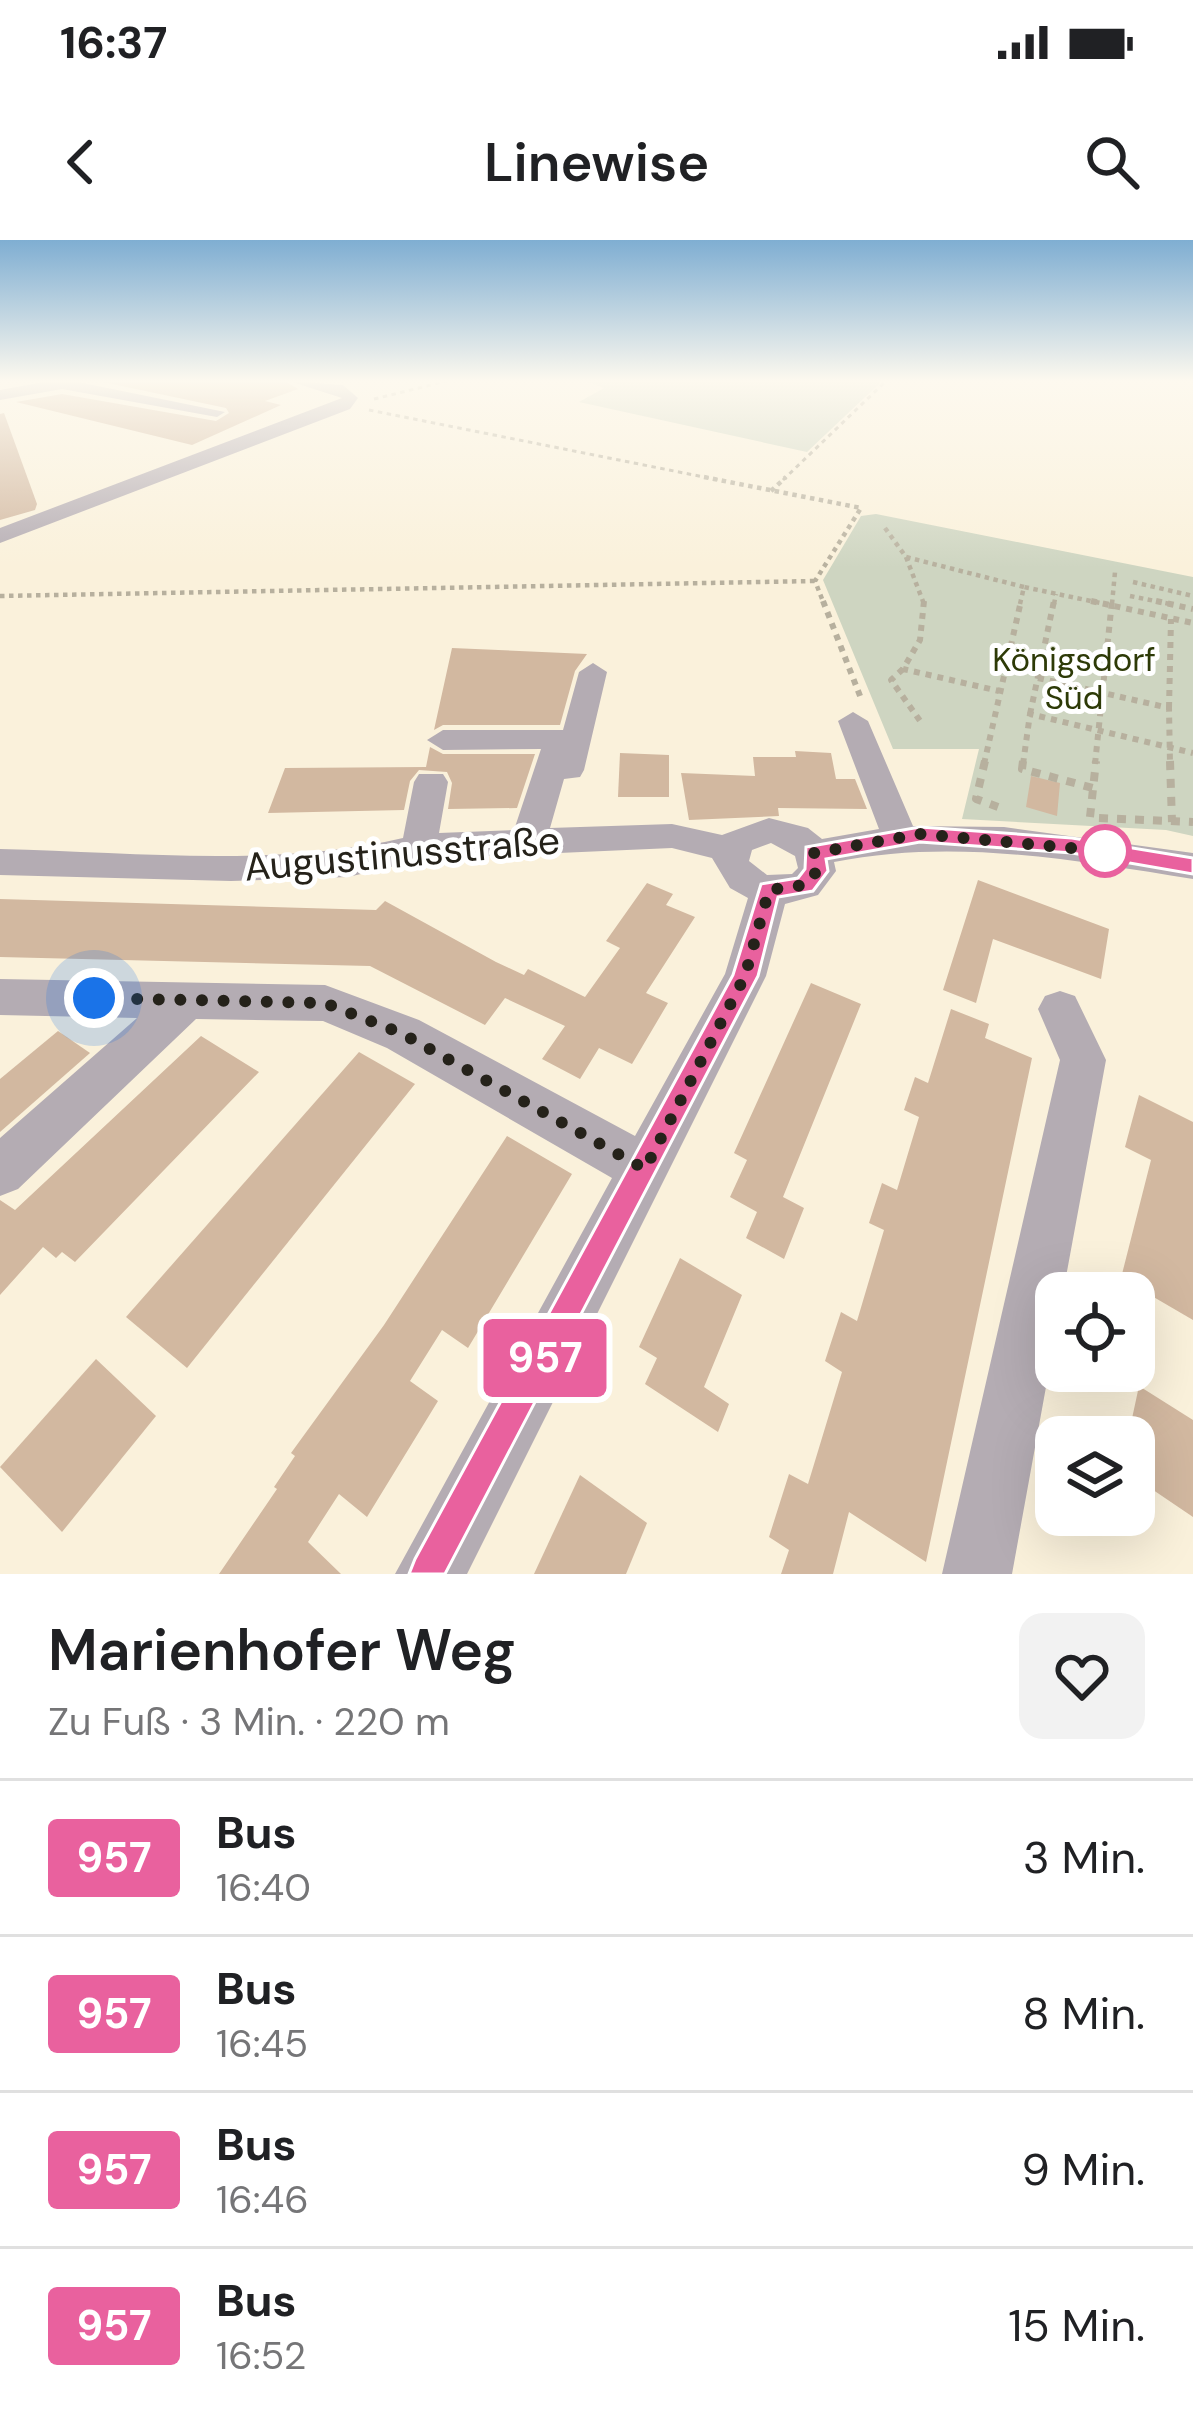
<!DOCTYPE html>
<html lang="de">
<meta charset="utf-8">
<style>
:root{--surface:#fff;--page:#f2f2f2;--text:#202124;--muted:#757577;--line:#e0e0e0}
body{margin:0;font-family:"DM Sans",sans-serif;background:var(--page);color:var(--text);height:100vh;display:flex;flex-direction:column;font-size:45px;white-space:nowrap}
*{box-sizing:border-box;margin:0}
p{font-size:39px;color:var(--muted)}
.icon{flex:none;width:66px;height:66px;fill:none;stroke:currentColor;stroke-width:2;stroke-linecap:round;stroke-linejoin:round}
.map{position:relative;height:1334px;overflow:hidden}
.details{display:flex;flex-direction:column;background:var(--surface);flex:1}
.details>*{flex:none}
.badge{padding:0 24px;border-radius:9px;font-size:42px;line-height:78px}
.tools{position:absolute;left:1035px;top:1032px;display:grid;gap:24px}
.tools a{display:grid;place-items:center;width:120px;height:120px;border-radius:24px;background:var(--surface);box-shadow:0 12px 48px #0002;font-size:60px}
.you{position:absolute;width:60px;height:60px;margin:-30px;border:9px solid #fff;border-radius:50%;background:#1a73e8;box-shadow:0 0 0 18px #1a73e833}
.map>.badge{position:absolute;translate:-50% -50%;box-shadow:0 0 0 6px #fff}
.round{display:grid;place-items:center;flex:none;width:126px;height:126px;border-radius:24px;background:var(--page)}
.summary{display:flex;align-items:center;justify-content:space-between;height:204px;padding:0 48px}
h1{font-size:57px;font-weight:600;line-height:90px}
ul{padding:0;list-style:none}
li{display:flex;align-items:center;gap:36px;height:156px;padding:0 48px;border-top:3px solid var(--line)}
li div{flex:1}
li b{display:block;font-size:45px}
li em{font-style:normal}
li .badge{min-width:132px;font-weight:700;text-align:center}
.status{display:flex;justify-content:space-between;align-items:center;height:84px;padding:0 60px;background:var(--surface);direction:ltr}
.status svg{height:33px;fill:currentColor}
header{display:flex;justify-content:space-between;align-items:center;height:156px;padding:0 48px;background:var(--surface);font-size:54px;font-weight:600}
.map>svg:first-child{display:block}
.green{fill:#ced5c1}
.building{fill:#d2b8a0}
.lines{fill:none;stroke-linecap:round;stroke-linejoin:round}
.path-far3{stroke:#b7b09e;stroke-width:3;stroke-dasharray:4.5 4.5;stroke-linecap:butt}
.path-far2{stroke:#b7b09e;stroke-width:4.5;stroke-dasharray:4.5 4.5;stroke-linecap:butt}
.path-far1{stroke:#b7b09e;stroke-width:6;stroke-dasharray:6 6;stroke-linecap:butt}
.path{stroke:#b7b09e;stroke-width:8;stroke-dasharray:9 9;stroke-linecap:butt}
.minor{fill:#b4acb3;fill-rule:evenodd}
.line{fill:#e9619e;stroke:#fff;stroke-width:3}
.walk{stroke:#25221a;stroke-width:12;stroke-dasharray:0 21.6}
.stop-dot{fill:#fff;stroke:#e9619e;stroke-width:6}
.labels{text-anchor:middle;stroke-width:10;stroke-linejoin:round;paint-order:stroke}
.far-park-label{font-size:33px;fill:#2d3a07;stroke:#fff}
.street-label{font-size:39px;fill:#25221a;stroke:#fff}
</style>
<div class="status"><b>16:37</b><svg viewBox="0 0 49 12"><path d="M0 12V9h3v3zM5 12V6h3v6zM10 12V3h3v9zM15 12V0h3v12zM26 1h20v11H26zM47 4h2v5h-2z"/></svg></div>
<header><svg class="icon" aria-label="back" viewBox="0 0 24 24"><path d="M15 5l-7 7 7 7"/></svg>Linewise<svg class="icon" aria-label="search" viewBox="0 0 24 24"><circle cx="10" cy="10" r="6"/><path d="M15 15l6 6"/></svg></header>
<div class="map">
<svg width="1193" height="1334" viewBox="0 0 1193 1334">
<rect width="100%" height="100%" fill="#faf1db"/>
<g class="green">
<polygon points="585,141 882,141 807,212 579,162 604,148"/>
<polygon points="876,274 1193,337 1193,596 1166,590 962,579 979,509 893,509 823,340 861,276"/>
</g>
<g class="building">
<polygon points="98,141 285,141 298,149 265,161 281,165 192,205 16,162 62,154 216,181 229,173 226,168"/>
<polygon points="4,173 37,264 35,270 0,280 0,174"/>
<polygon points="452,408 587,414 575,431 560,485 443,485 434,490"/>
<polygon points="430,507 443,514 535,514 517,568 448,569 452,543 447,532 419,530 410,541 404,570 268,573 285,528 426,527"/>
<polygon points="795,511 831,513 836,539 855,539 867,569 778,568 779,576 689,580 681,533 755,536 753,517 796,517"/>
<polygon points="620,513 669,515 669,557 618,557"/>
<polygon points="1031,536 1060,543 1057,576 1026,567"/>
<polygon points="978,640 1109,689 1101,739 993,699 976,763 943,750"/>
<polygon points="647,643 673,654 666,665 695,677 646,753 668,763 632,824 599,808 580,839 542,819 565,786 505,758 485,785 370,726 0,717 0,659 376,670 385,661 496,722 524,735 528,729 585,757 620,708 606,701"/>
<polygon points="811,743 861,764 783,957 804,968 784,1019 746,998 757,972 730,957 747,920 734,913"/>
<polygon points="951,769 989,784 985,798 1032,818 926,1322 849,1272 833,1334 781,1334 789,1310 769,1297 789,1234 808,1244 842,1132 825,1121 841,1072 857,1081 884,990 869,983 882,943 897,950 919,877 904,870 915,837 928,843"/>
<polygon points="58,791 90,813 0,892 0,839"/>
<polygon points="201,796 259,832 75,1022 62,1012 56,1018 43,1007 0,1055 0,960 15,970"/>
<polygon points="359,812 415,844 187,1128 126,1077"/>
<polygon points="1139,855 1193,882 1193,1080 1121,1038 1151,920 1125,907"/>
<polygon points="507,896 572,934 468,1108 442,1090 410,1141 438,1161 367,1277 339,1254 308,1302 341,1334 219,1334 277,1249 274,1247 295,1216 291,1213 384,1085"/>
<polygon points="680,1018 742,1055 704,1147 729,1164 718,1192 645,1144 657,1118 639,1107"/>
<polygon points="96,1119 156,1176 62,1292 0,1227"/>
<polygon points="1139,1146 1193,1180 1193,1277 1134,1237 1134,1197 1128,1197"/>
<polygon points="580,1235 647,1283 626,1334 534,1334"/>
</g>
<g class="lines">
<g class="path-far3">
<polyline points="374,159 447,141"/>
<polyline points="369,170 719,240"/>
<polyline points="783,240 886,141"/>
</g>
<g class="path-far2">
<polyline points="704,237 861,268 815,341 824,364"/>
<polyline points="771,251 786,237"/>
<polyline points="885,288 906,317 1024,347"/>
<polyline points="906,317 924,364"/>
<polyline points="1133,342 1193,356"/>
<polyline points="0,356 815,341"/>
<polyline points="1130,356 1170,364"/>
<polyline points="1020,364 1024,347 1105,364"/>
<polyline points="1054,364 1056,354"/>
<polyline points="1112,364 1115,332"/>
</g>
<g class="path-far1">
<polyline points="823,361 862,461"/>
<polyline points="924,361 920,400 903,429 999,451"/>
<polyline points="1091,361 1193,383"/>
<polyline points="1156,361 1193,369"/>
<polyline points="903,429 891,440 923,485"/>
<polyline points="1038,438 1169,468 1170,524"/>
<polyline points="1169,468 1171,379"/>
<polyline points="1030,474 1054,361"/>
<polyline points="984,524 1021,361"/>
<polyline points="1023,524 1030,474 1193,513"/>
<polyline points="1095,524 1112,361"/>
</g>
<g class="path">
<polyline points="985,521 976,559 998,567"/>
<polyline points="1023,521 1022,529 1093,548"/>
<polyline points="1170,521 1172,582"/>
<polyline points="1090,577 1096,521"/>
<polyline points="1099,578 1193,582"/>
</g>
<g class="minor">
<polygon points="50,141 73,141 225,172 217,177 62,149 0,160 0,150"/>
<polygon points="289,141 343,145 358,158 350,169 0,303 0,288 342,158"/>
<path d="M593 423 607 432 584 530 580 537 564 539 550 588 672 584 722 595 769 578 808 588 822 599 879 589 838 481 853 472 868 481 913 586 1004 587 1193 613V639C1073 620 955 598 834 622L836 631 818 655 785 664 766 736 467 1334H395L612 938 387 808 323 781 196 779 18 949 0 956V898L137 778 0 775V739L325 745 419 780 635 896 725 734 748 658 730 648 712 618 672 608 425 619 348 637 231 641 0 635V609C133 612 273 628 403 598L414 542 419 534H443L448 542 439 593 514 590 541 509 443 510 427 500 443 490H563L579 432ZM771 603 795 616 798 628 792 634 767 635 749 621 752 610Z"/>
<polygon points="1060,751 1075,756 1106,820 1063,1053 1056,1053 1056,1092 1012,1334 942,1334 1060,820 1038,769 1045,756"/>
</g>
</g>
<linearGradient id="sky" x2="0" y2="1"><stop stop-color="#7faed2"/><stop offset="0.43" stop-color="#fdf9ef"/><stop offset="1" stop-color="#fdf9ef" stop-opacity="0"/></linearGradient>
<rect width="1193" height="328" fill="url(#sky)"/>
<polygon class="line" points="920,587 1072,598 1193,618 1193,634 1072,613 920,602 826,619 828,631 813,651 778,657 758,736 445,1334 409,1334 415,1319 733,735 761,644 798,638 805,629 806,607"/>
<g class="lines">
<polyline class="walk" points="94,758 325,763 403,794 645,929 745,736 769,650 805,645 817,631 814,613 920,594 1105,611"/>
</g>
<circle class="stop-dot" cx="1105" cy="611" r="24"/>
<g class="labels">
<g class="far-park-label">
<text x="1074" y="431">Königsdorf<tspan x="1074" dy="38">Süd</tspan></text>
</g>
<g class="street-label">
<text transform="translate(402 613) rotate(-5)" y="14">Augustinusstraße</text>
</g>
</g>
</svg>
<div class="tools">
<a><svg class="icon" aria-label="locate" viewBox="0 0 24 24"><circle cx="12" cy="12" r="6"/><path d="M12 2v4M12 18v4M2 12h4M18 12h4"/></svg></a>
<a><svg class="icon" aria-label="layers" viewBox="0 0 24 24"><path d="M12 4l9 5-9 5-9-5zM3 14l9 5 9-5"/></svg></a>
</div>
<div class="you" style="left:94px;top:758px"></div>
<b class="badge" style="left:545px;top:1118px;background:#e9619e;color:#fff">957</b>
</div>
<section class="details">
<div class="summary"><div><h1>Marienhofer Weg</h1><p>Zu Fuß · 3 Min. · 220 m</p></div><a class="round"><svg class="icon" aria-label="heart" viewBox="0 0 24 24"><path d="M12 20l-8-8c-3-5 5-10 8-4 3-6 11-1 8 4z"/></svg></a></div>
<ul>
<li><span class="badge" style="background:#e9619e;color:#fff">957</span><div><b>Bus</b><p>16:40</p></div><em>3 Min.</em></li>
<li><span class="badge" style="background:#e9619e;color:#fff">957</span><div><b>Bus</b><p>16:45</p></div><em>8 Min.</em></li>
<li><span class="badge" style="background:#e9619e;color:#fff">957</span><div><b>Bus</b><p>16:46</p></div><em>9 Min.</em></li>
<li><span class="badge" style="background:#e9619e;color:#fff">957</span><div><b>Bus</b><p>16:52</p></div><em>15 Min.</em></li>
</ul>
</section>
